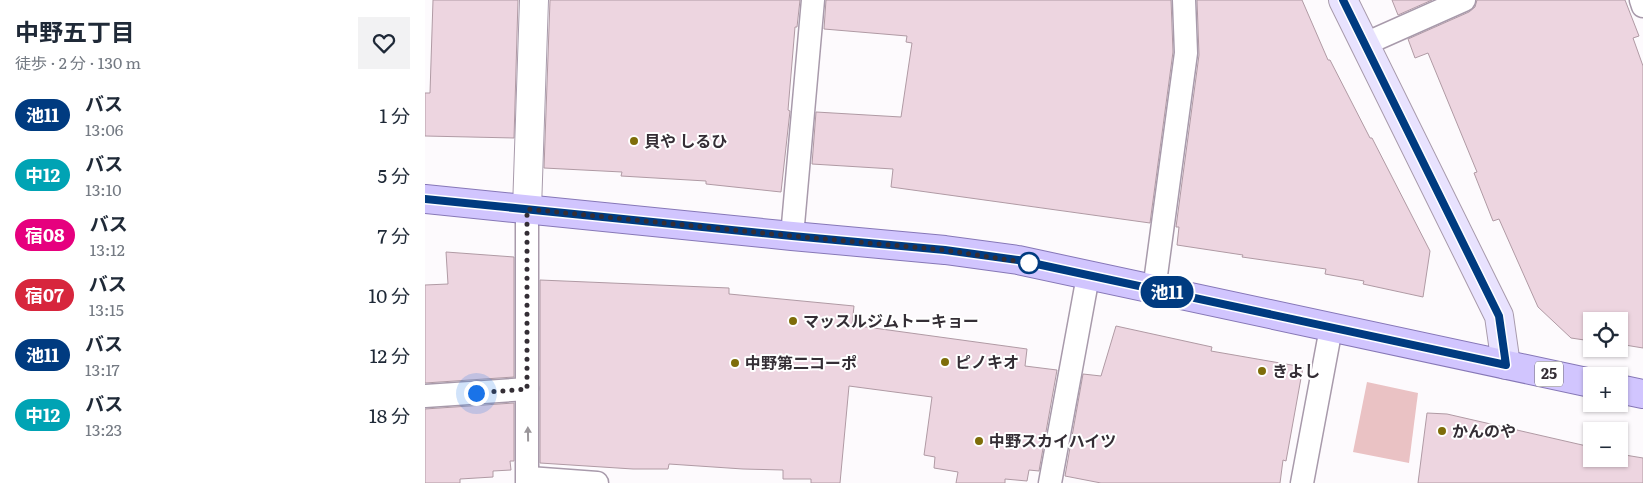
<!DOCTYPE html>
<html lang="ja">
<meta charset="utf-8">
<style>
:root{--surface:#fff;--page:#f2f2f3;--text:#1f2937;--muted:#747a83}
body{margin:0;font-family:Literata,"Noto Sans JP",serif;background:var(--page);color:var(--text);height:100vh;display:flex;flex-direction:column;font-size:19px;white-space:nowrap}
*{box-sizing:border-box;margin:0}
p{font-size:16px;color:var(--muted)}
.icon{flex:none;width:28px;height:28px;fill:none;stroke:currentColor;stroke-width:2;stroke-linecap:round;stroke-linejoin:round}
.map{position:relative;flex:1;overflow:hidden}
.sheet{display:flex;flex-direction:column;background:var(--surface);width:425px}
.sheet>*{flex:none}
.badge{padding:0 10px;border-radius:16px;font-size:18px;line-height:32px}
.fabs{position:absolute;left:1158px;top:312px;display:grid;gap:10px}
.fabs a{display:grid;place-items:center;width:45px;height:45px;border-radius:0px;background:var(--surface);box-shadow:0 1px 4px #0004;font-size:25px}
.you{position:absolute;width:25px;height:25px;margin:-12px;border:4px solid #fff;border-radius:50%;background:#1a73e8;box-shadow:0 0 0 8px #1a73e833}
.map>.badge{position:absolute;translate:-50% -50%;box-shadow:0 0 0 2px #fff}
.round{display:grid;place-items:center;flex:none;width:52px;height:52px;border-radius:0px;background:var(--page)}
.headline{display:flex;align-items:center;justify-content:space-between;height:85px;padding:0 15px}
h1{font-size:24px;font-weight:700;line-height:38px}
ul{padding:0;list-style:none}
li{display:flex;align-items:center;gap:15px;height:60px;padding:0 15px}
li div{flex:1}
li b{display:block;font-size:19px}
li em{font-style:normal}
li .badge{min-width:55px;font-weight:700;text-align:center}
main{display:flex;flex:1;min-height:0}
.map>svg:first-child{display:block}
.green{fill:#eac2c4}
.building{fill:#edd5e0;stroke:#b09aa4}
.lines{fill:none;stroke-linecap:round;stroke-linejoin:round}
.lane-casing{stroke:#a89aab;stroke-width:25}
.street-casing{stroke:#a89aab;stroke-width:30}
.secondary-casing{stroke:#a89aab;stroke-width:30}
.primary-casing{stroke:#8677b7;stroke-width:30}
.lane{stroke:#fff;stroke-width:22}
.street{stroke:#fff;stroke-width:28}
.secondary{stroke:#e8e2fe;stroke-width:28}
.primary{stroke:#d1c5fe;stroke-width:28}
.oneway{fill:#9a969a}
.line-casing{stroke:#fff;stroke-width:11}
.line{stroke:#003b80;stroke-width:8}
.walk{stroke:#342e35;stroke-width:5;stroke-dasharray:0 9}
.poi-dot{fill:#7e6d09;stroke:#fff;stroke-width:2}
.stop-dot{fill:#fff;stroke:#003b80;stroke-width:2.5}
.labels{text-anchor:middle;stroke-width:4;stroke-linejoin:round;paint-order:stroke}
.shield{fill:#fff;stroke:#716d72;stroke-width:1}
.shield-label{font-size:15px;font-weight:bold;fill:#342e35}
.poi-label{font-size:16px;font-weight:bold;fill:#342e35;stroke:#fff;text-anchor:start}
</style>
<main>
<section class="sheet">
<div class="headline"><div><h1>中野五丁目</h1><p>徒歩 · 2 分 · 130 m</p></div><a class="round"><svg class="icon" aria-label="heart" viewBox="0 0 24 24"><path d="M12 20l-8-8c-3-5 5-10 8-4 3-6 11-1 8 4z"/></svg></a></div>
<ul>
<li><span class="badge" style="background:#003b80;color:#fff">池11</span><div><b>バス</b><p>13:06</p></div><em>1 分</em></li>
<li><span class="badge" style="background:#00a3b4;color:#fff">中12</span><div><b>バス</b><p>13:10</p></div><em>5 分</em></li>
<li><span class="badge" style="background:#e6007e;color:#fff">宿08</span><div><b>バス</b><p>13:12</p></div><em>7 分</em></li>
<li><span class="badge" style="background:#d7263d;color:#fff">宿07</span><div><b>バス</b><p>13:15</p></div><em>10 分</em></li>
<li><span class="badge" style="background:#003b80;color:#fff">池11</span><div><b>バス</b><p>13:17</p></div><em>12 分</em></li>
<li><span class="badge" style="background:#00a3b4;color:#fff">中12</span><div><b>バス</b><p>13:23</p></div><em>18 分</em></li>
</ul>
</section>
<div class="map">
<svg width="1218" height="483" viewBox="0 0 1218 483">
<rect width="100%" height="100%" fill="#fdfafd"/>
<polygon class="green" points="942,382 993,393 984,463 928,452"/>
<g class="building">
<polygon points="8,0 93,0 89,138 0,136 0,93 5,93"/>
<polygon points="125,0 375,0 372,27 370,27 363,110 365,111 356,192 281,184 281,181 196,176 197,172 119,168"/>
<polygon points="401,0 746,0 748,52 725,223 466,187 468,169 387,164 391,112 476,117 487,43 481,42 482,36 399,29"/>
<polygon points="772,0 877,0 903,60 905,60 945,138 947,138 1005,251 998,297 938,284 939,281 900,274 901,269 817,257 818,255 752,245 754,227 751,227 774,55"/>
<polygon points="967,0 1007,0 973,15"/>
<polygon points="1052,0 1200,0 1214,36 1208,38 1218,66 1218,348 1194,344 1194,321 1166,321 1166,341 1146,338 1113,307 1074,219 1068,221 1049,173 1052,172 1003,53 990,58 983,39 1044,12 1050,7"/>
<polygon points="21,252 89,257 89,377 0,383 0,285 23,284"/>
<polygon points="115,280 304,288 304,294 429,306 427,325 602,349 600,366 632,370 614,471 604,470 602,481 580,479 580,483 531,483 533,472 509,468 510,457 499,455 507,397 424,386 415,483 386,483 386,479 358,479 358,470 318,469 244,464 243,469 208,469 115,463"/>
<polygon points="691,326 787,347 786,351 878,367 861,461 858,460 855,483 676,483 640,476 658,374 676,376"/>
<polygon points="89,403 89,461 85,461 86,470 68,471 68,477 35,479 35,483 0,483 0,409"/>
<polygon points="1002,413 1022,414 1166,447 1166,459 1194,459 1194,454 1218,458 1218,483 993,483"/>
</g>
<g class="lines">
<defs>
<g id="lane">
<polyline points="1216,0 1218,6"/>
<polyline points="940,44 1039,0"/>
<polyline points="367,236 388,0"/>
<polyline points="729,290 761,53 759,0"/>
<polyline points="0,396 102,389"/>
<polyline points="104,478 172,483"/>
<polyline points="102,483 102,209"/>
<polyline points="625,483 663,276"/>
<polyline points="877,483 906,328"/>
</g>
<polyline id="street" points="102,209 109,0"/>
<polyline id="secondary" points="918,0 1074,316 1081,365"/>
<g id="primary">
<polyline points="0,199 367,236 520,250 593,260 1166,383"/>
<polyline points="1194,389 1218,394"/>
</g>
</defs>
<use href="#lane" class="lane-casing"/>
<use href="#street" class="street-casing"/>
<use href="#secondary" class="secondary-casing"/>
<use href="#primary" class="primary-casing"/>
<use href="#lane" class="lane"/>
<use href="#street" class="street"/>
<use href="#secondary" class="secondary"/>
<use href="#primary" class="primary"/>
</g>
<defs><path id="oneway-solid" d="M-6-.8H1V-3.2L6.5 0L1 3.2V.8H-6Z" transform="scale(1.25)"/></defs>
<use class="oneway" href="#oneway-solid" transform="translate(103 434) rotate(-91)"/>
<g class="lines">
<defs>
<polyline id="line" points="0,199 367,236 520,250 593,260 1081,365 1074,316 918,0"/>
</defs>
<use href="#line" class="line-casing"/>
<use href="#line" class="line"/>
<polyline class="walk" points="51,393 102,389 102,209 367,236 520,250 610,264 604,263"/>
</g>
<g class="poi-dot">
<circle cx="209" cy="141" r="5"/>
<circle cx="368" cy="321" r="5"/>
<circle cx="520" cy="362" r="5"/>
<circle cx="310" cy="363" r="5"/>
<circle cx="837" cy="371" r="5"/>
<circle cx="1017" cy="431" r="5"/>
<circle cx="554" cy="441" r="5"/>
</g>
<circle class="stop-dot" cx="604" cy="263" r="10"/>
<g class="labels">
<rect class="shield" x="1110" y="361.5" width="28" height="25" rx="4"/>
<g class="shield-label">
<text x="1124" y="379">25</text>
</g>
<g class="poi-label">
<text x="219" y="147">貝や しるひ</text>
<text x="378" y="327">マッスルジムトーキョー</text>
<text x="530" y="368">ピノキオ</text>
<text x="320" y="369">中野第二コーポ</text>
<text x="847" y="377">きよし</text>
<text x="1027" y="437">かんのや</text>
<text x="564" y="447">中野スカイハイツ</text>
</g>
</g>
</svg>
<div class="fabs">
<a><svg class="icon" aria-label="locate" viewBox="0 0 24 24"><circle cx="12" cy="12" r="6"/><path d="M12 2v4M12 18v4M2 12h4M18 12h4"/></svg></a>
<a>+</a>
<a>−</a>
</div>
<div class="you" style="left:51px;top:393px"></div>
<b class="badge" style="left:742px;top:292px;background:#003b80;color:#fff">池11</b>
</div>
</main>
